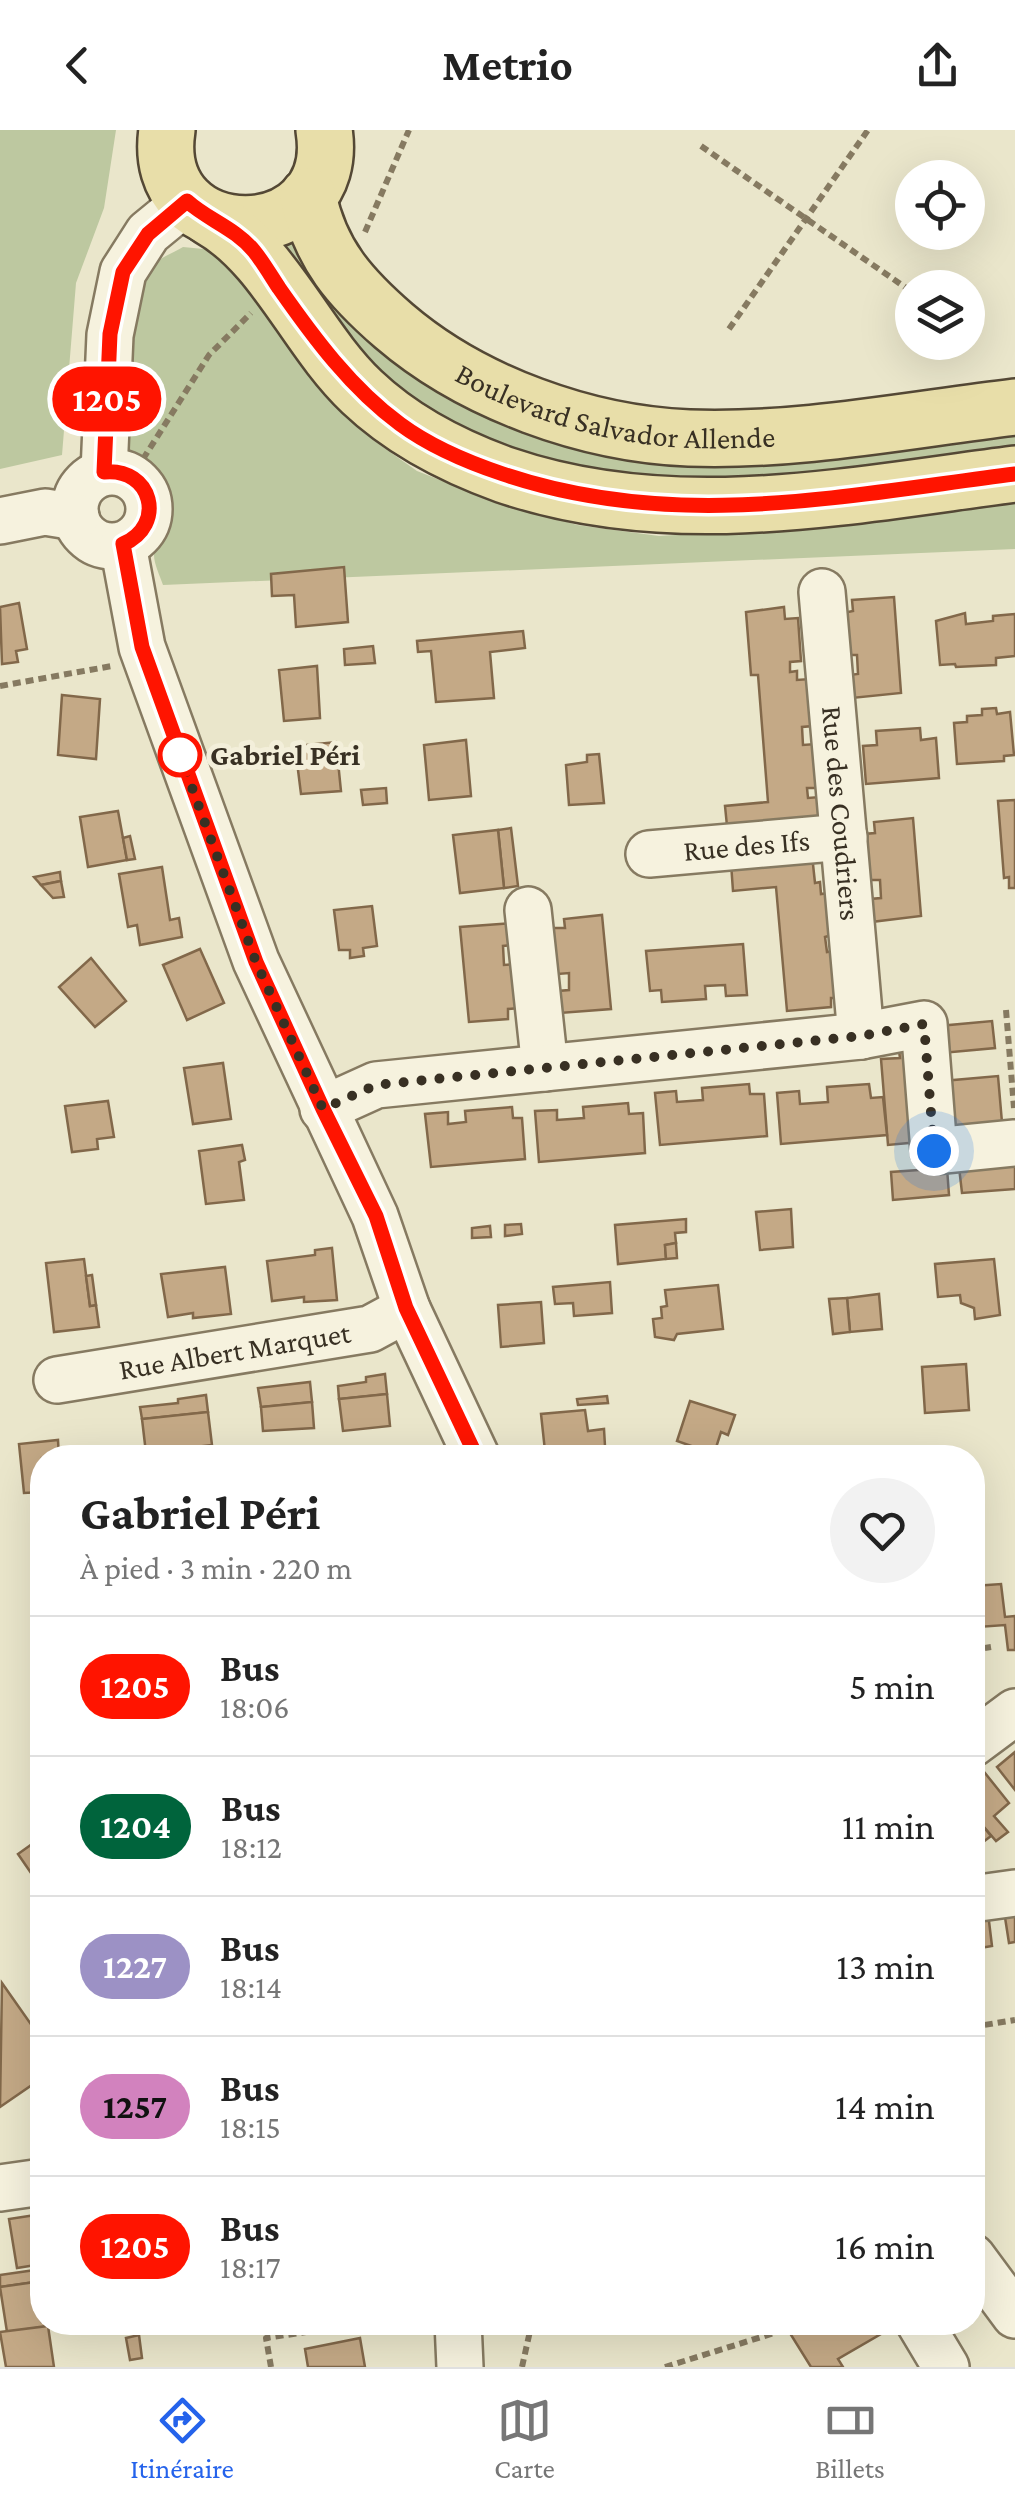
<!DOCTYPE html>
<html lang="fr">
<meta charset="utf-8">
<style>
:root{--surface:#fff;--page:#f2f2f2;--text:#222;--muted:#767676;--line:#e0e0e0;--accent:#2563eb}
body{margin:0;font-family:"Crimson Pro",serif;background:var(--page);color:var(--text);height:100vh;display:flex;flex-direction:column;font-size:38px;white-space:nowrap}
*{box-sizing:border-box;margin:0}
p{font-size:32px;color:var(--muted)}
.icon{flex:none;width:55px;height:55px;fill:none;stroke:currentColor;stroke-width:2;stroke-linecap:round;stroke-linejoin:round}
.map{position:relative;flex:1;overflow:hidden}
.sheet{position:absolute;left:30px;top:1315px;width:955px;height:890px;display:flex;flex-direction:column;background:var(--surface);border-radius:40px;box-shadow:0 10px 40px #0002}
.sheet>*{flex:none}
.badge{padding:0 20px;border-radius:32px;font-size:35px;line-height:65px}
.fabs{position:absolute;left:895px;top:30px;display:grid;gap:20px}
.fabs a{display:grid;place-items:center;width:90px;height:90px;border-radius:50%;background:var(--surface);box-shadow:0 10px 40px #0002;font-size:50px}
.you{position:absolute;width:50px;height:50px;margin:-25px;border:8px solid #fff;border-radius:50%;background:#1a73e8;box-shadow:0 0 0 15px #1a73e833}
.map>.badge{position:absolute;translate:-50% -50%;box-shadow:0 0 0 5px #fff}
.round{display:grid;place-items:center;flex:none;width:105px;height:105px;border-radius:52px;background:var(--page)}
.head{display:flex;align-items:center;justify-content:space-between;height:170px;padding:0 50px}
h1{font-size:48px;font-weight:700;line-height:75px}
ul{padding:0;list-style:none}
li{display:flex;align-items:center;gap:30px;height:140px;padding:0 50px;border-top:2px solid var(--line)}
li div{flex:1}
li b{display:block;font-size:38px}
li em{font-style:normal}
li .badge{min-width:110px;font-weight:700;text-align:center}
header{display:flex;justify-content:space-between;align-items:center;height:130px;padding:0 50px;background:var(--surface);font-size:45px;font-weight:700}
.dock{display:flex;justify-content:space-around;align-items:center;height:140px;border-top:2px solid var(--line);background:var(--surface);font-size:28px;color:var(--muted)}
.dock a{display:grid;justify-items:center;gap:5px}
.dock .on{color:var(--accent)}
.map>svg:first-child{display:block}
.green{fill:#bdc8a0}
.building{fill:#c4a986;stroke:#82684a;stroke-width:2.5}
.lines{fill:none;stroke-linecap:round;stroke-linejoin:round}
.minor-casing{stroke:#867a61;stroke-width:50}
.major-casing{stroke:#544835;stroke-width:60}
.path{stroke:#867a61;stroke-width:6;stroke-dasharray:8 5;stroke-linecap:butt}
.minor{stroke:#f6f2de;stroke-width:45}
.major{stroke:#e8dea9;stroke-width:55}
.line-casing{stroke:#fff;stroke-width:22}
.line{stroke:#ff1400;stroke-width:15}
.walk{stroke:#383023;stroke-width:10;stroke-dasharray:0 18}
.stop-dot{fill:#fff;stroke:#ff1400;stroke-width:5}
.labels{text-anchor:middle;stroke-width:10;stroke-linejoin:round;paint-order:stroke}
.street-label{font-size:30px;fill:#383023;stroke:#f3efda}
.stop-label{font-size:30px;font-weight:bold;fill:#383023;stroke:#f3efda;text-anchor:start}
</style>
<header><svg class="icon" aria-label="back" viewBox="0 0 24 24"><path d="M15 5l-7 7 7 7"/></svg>Metrio<svg class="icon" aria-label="share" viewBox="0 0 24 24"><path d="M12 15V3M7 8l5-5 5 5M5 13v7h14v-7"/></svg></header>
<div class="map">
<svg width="1015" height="2237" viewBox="0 0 1015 2237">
<rect width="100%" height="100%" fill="#eae6cb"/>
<g class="green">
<polygon points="0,0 116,0 104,78 76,153 62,325 0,339"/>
<polygon points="299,104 567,314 616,329 681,337 732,338 1015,302 1015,322 693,356 587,346 455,298 380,249 274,113"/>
<path d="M183 117 224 121 312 248 373 310 417 341 481 366 577 395 659 406 874 392 1015 373V419L163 455C160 446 154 434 154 425 155 403 164 384 159 362 153 340 130 333 125 311 128 271 128 161 156 133 163 126 175 122 183 117Z"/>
</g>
<g class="building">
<polygon points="344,437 348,492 296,497 294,465 272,466 271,444"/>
<polygon points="894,467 901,563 852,568 849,545 858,544 857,525 847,525 843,483 853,481 852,470"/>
<polygon points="19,473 27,519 16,521 18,532 2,534 0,477"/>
<polygon points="784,477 785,489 798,488 801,531 790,532 790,542 797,541 797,550 810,549 813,596 802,597 803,615 816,614 818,658 807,658 808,668 820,667 822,697 728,706 725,676 768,672 758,545 751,545 746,482"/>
<polygon points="965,483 966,494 993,491 993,486 1015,484 1015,526 996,528 996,535 956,537 955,534 940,535 936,491"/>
<polygon points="523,501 525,518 490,522 494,568 436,572 431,521 418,522 417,511"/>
<polygon points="373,516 375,533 345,535 344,519"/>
<polygon points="317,536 320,588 284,591 279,540"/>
<polygon points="62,565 100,569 96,629 58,625"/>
<polygon points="996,578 997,584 1010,582 1014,625 1004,626 1004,631 957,634 954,593 967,592 967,586 982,585 982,579"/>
<polygon points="920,598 921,610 936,608 939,648 866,654 863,616 877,615 876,601"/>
<polygon points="466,610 471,666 429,670 424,615"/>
<polygon points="336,612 341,661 301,664 295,616"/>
<polygon points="599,624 604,673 569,675 566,635 587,632 587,625"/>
<polygon points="386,658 387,673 363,675 361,660"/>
<polygon points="1015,670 1015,758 1009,758 1009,747 1004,748 998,671"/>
<polygon points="118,681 127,730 88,737 80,687"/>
<polygon points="913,688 921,786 871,792 870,769 881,768 880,750 868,750 864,704 875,703 874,692"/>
<polygon points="511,698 518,756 504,758 498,700"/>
<polygon points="498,700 504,758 460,763 453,705"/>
<polygon points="130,706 135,729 127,730 123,708"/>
<polygon points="812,725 815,753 820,752 821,764 829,763 832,805 825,807 827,822 834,821 838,868 831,868 831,877 787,881 776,757 733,761 731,733"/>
<polygon points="162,737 170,790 179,788 182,807 140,815 137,795 128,797 119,744"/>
<polygon points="60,742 61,751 41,755 34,747"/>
<polygon points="61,751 64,767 53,768 41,755"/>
<polygon points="372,776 377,816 363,818 364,826 350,828 350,820 339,820 334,780"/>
<polygon points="602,785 611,879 560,883 558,861 569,860 569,843 558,844 553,798 565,798 564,789"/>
<polygon points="512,793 514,815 503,816 504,835 517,834 520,878 508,879 508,889 469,892 460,797"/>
<polygon points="743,814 747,865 726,866 725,855 705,856 706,869 662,872 661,860 650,861 646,821"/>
<polygon points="200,819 224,873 187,890 163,835"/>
<polygon points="91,828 126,871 95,897 59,857"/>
<polygon points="992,891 995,918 942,923 939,896"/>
<polygon points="912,919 919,1012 888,1015 881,929 900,928 899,921"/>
<polygon points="223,933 231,989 193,994 184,938"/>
<polygon points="998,946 1003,1004 948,1009 943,951"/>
<polygon points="749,954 750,964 764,964 767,1006 660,1015 655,963 676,961 677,972 703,970 702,958"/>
<polygon points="869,954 871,968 883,967 887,1005 781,1014 777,963 799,961 800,974 828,972 827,957"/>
<polygon points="108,971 114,1007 97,1009 98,1019 72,1022 65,976"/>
<polygon points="628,973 629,984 643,983 645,1023 539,1032 535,981 557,980 557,990 584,988 583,977"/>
<polygon points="512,977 513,988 522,988 525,1029 431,1037 425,984 448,982 448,994 466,992 465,981"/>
<polygon points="242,1015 245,1030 239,1032 244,1070 206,1074 199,1021"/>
<polygon points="1015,1031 1015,1059 962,1063 959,1037"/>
<polygon points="947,1038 949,1065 893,1070 891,1042"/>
<polygon points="791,1079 793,1117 760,1120 756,1082"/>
<polygon points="686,1089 686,1102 675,1103 676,1113 665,1115 666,1129 618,1134 615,1095"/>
<polygon points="521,1094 522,1104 505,1106 505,1095"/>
<polygon points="490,1096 491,1107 472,1108 472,1098"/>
<polygon points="676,1113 677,1128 666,1129 665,1115"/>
<polygon points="332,1118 337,1170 304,1172 304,1167 272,1171 267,1131 315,1125 315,1120"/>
<polygon points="84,1129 90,1176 96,1175 99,1197 54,1202 46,1133"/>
<polygon points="994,1129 1000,1185 975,1189 974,1178 961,1173 960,1165 938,1167 935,1134"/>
<polygon points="225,1137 231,1184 193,1188 193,1183 168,1187 161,1144"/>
<polygon points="92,1145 96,1175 90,1176 86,1146"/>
<polygon points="610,1152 612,1183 574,1186 573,1173 555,1174 553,1157"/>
<polygon points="718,1155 723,1199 677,1204 674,1210 655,1207 653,1189 662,1188 661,1177 667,1176 665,1160"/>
<polygon points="879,1164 882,1199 850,1202 847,1168"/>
<polygon points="847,1168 850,1202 833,1204 829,1169"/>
<polygon points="541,1172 544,1213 501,1217 498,1175"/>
<polygon points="966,1234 969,1280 925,1283 922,1237"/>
<polygon points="385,1244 387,1264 339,1269 338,1256 366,1252 366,1247"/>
<polygon points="310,1252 312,1272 261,1277 258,1258"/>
<polygon points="387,1264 390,1296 343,1301 339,1269"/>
<polygon points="206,1265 208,1282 142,1289 140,1277 178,1273 178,1269"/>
<polygon points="607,1266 608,1273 578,1275 577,1269"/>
<polygon points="690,1271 735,1285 728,1305 721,1302 714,1324 677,1311"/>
<polygon points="312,1272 314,1298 263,1301 261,1277"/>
<polygon points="585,1280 588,1301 604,1299 605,1316 545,1321 541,1284"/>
<polygon points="208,1282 212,1315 146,1323 142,1289"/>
<polygon points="58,1310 59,1328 42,1328 42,1362 24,1363 19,1314"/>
<polygon points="1001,1454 1005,1487 1015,1486 1015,1520 1008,1520 1005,1495 978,1497 974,1456"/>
<polygon points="1015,1622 1015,1660 997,1637"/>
<polygon points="981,1638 1009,1673 994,1686 1008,1702 996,1711 972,1683 972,1645"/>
<polygon points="972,1683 991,1706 975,1718 972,1715"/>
<polygon points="42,1707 42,1759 18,1724"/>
<polygon points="1015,1779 1015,1812 1009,1813 1004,1781"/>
<polygon points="988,1783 992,1816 980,1818 976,1785"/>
<polygon points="976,1785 980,1818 972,1819 972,1786"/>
<polygon points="2,1853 42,1910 42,1948 0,1977"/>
<polygon points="42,2084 42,2134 17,2138 9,2089"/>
<polygon points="42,2139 42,2151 0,2157 0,2145"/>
<polygon points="42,2151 42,2192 72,2193 7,2202 0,2157"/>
<polygon points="783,2192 880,2192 886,2201 838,2229 843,2237 811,2237"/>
<polygon points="48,2196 54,2237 6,2237 0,2202"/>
<polygon points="139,2205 142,2228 130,2230 126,2208"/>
<polygon points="360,2208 365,2237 308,2237 305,2219"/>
</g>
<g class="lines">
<defs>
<g id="minor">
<circle cx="112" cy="379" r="37"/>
<polyline points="104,342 110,205 123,142 148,103 187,71"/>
<polyline points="0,391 45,382 76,387"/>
<polyline points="123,415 142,517 256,831 375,1086 407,1179 477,1328"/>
<path id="s1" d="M822 462 861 906"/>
<path id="s2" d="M649 724 844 707"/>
<polyline points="528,780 545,938"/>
<polyline points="323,979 376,955 861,906 924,894 934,1021 1015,1013"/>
<path id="s3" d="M57 1250 370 1199 407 1179"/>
<polyline points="972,1614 1015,1582"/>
<polyline points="972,1769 1015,1763"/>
<polyline points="0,2058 42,2052"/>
<polyline points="972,2127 1015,2185"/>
<polyline points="458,2192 460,2237"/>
<polyline points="919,2192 946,2237"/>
</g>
<g id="major">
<path d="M167 0C148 126 344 124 324 0"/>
<path id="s4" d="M308 66C320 124 350 158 394 196 472 263 587 304 689 308 797 312 908 290 1015 277"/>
<path d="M209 87C275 124 306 209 362 262 403 301 452 326 505 345 672 402 845 366 1015 344"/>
</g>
</defs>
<use href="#minor" class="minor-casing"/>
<use href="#major" class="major-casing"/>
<g class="path">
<polyline points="701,16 912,162"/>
<polyline points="365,102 409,0"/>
<polyline points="729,199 868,0"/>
<polyline points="143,329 209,225 251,183"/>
<polyline points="0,556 112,536"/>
<polyline points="1006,880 1014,978"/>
<polyline points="972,1520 991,1517"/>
<polyline points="972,1897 1015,1890"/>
<polyline points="271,2237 266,2208 373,2192"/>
<polyline points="522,2237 532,2192"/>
<polyline points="665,2237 774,2203 768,2192"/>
</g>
<use href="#minor" class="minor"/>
<use href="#major" class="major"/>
</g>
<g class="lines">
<defs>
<path id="line" d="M477 1328 406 1178 376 1086 323 979 256 832 142 517 123 414C167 395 152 337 104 342L110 204 123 142 148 104 187 71C208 90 235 98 254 121 263 132 271 146 279 158 314 208 351 258 400 294 431 317 467 332 503 344 675 402 840 366 1015 344"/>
</defs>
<use href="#line" class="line-casing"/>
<use href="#line" class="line"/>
<polyline class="walk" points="180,625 256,832 323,979 376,955 861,906 924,894 934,1021"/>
</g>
<circle class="stop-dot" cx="180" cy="625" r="20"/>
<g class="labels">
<g class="street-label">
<text dy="10" stroke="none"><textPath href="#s4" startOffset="402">Boulevard Salvador Allende</textPath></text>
<text dy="10" stroke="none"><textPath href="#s1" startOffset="222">Rue des Coudriers</textPath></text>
<text dy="10" stroke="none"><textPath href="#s2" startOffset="98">Rue des Ifs</textPath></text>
<text dy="10" stroke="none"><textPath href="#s3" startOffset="180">Rue Albert Marquet</textPath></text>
</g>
<g class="stop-label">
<text x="210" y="635">Gabriel Péri</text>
</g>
</g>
</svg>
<div class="fabs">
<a><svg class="icon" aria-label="locate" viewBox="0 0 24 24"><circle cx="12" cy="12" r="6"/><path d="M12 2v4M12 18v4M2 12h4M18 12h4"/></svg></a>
<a><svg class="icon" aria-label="layers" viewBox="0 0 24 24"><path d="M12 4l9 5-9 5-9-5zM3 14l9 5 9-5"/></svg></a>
</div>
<div class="you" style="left:934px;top:1021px"></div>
<b class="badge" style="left:107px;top:269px;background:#ff1400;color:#fff">1205</b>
<section class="sheet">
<div class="head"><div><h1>Gabriel Péri</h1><p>À pied · 3 min · 220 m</p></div><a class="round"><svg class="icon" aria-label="heart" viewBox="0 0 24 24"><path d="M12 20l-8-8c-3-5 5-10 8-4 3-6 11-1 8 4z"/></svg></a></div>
<ul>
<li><span class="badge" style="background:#ff1400;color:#fff">1205</span><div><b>Bus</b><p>18:06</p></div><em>5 min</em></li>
<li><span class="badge" style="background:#00643c;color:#fff">1204</span><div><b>Bus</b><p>18:12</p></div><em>11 min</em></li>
<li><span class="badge" style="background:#9c91c5;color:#fff">1227</span><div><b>Bus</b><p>18:14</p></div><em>13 min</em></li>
<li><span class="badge" style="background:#d282be;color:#111">1257</span><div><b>Bus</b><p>18:15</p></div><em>14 min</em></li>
<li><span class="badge" style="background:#ff1400;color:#fff">1205</span><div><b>Bus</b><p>18:17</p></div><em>16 min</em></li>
</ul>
</section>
</div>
<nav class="dock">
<a class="on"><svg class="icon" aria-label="directions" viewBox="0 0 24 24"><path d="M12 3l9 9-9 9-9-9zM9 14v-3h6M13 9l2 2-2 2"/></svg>Itinéraire</a>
<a><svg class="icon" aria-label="map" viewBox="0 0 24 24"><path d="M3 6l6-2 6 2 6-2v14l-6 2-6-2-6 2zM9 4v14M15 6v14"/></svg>Carte</a>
<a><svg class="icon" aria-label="tickets" viewBox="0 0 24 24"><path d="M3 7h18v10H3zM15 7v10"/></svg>Billets</a>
</nav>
